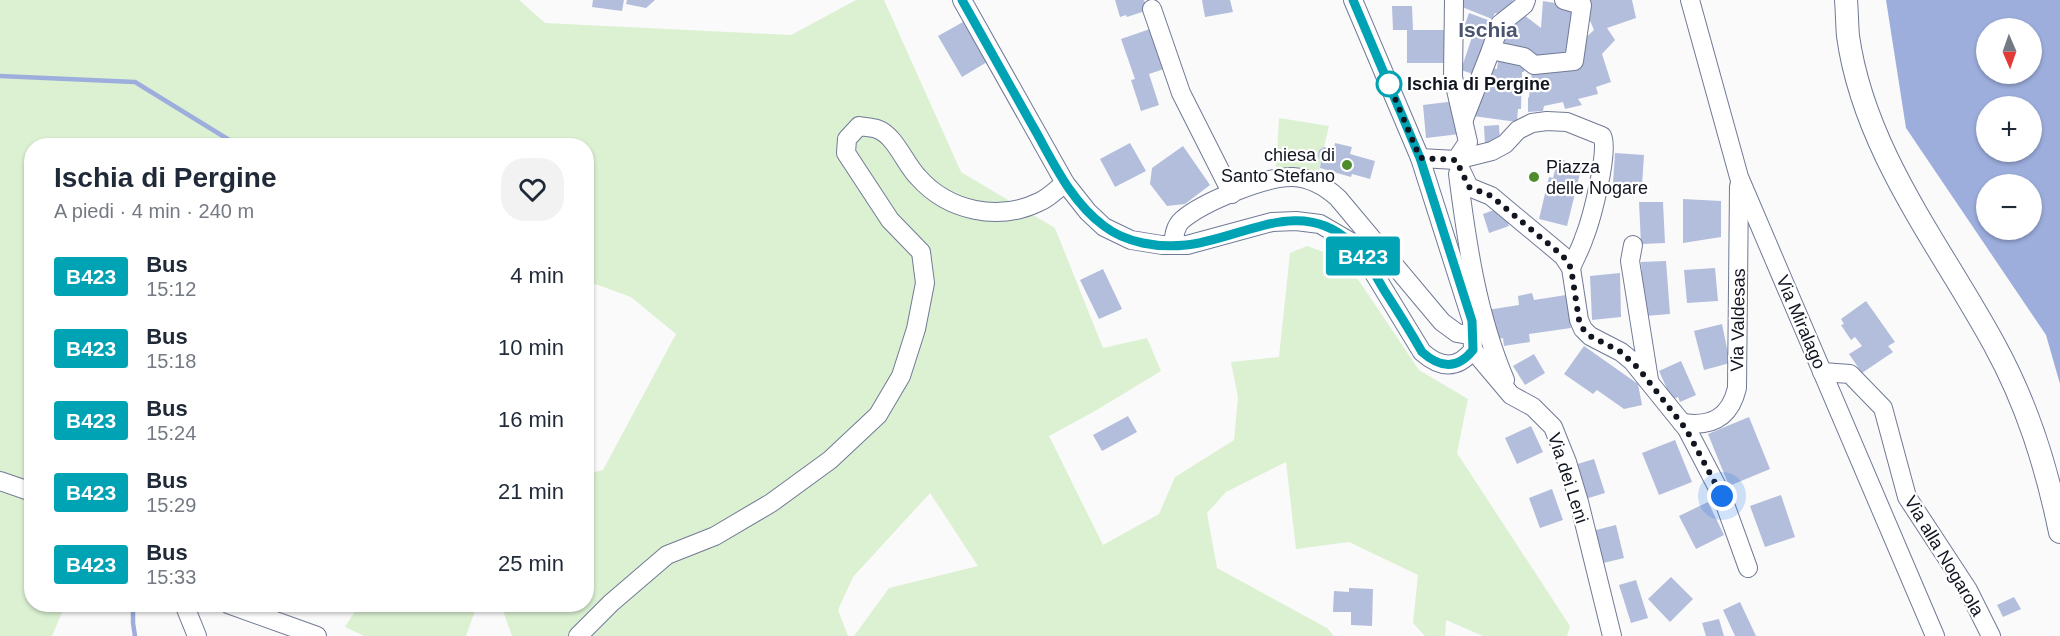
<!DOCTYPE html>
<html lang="it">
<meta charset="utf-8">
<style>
:root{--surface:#fff;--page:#f2f2f3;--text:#1f2937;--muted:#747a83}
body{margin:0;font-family:Helvetica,sans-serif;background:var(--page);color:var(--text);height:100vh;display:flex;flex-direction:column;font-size:22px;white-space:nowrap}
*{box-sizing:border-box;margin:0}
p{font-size:20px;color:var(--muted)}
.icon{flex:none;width:33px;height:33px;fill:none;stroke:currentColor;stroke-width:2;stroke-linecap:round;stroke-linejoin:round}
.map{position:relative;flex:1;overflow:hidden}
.drawer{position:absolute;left:24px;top:138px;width:570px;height:474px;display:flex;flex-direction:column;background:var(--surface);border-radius:24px;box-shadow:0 2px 4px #0004}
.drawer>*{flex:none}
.badge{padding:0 12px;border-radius:4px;font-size:21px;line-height:39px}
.needle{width:39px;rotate:178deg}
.controls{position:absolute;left:1976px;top:18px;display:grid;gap:12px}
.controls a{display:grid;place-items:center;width:66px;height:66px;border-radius:50%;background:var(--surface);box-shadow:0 2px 4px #0004;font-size:30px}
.you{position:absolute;width:30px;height:30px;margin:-15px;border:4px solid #fff;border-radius:50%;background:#1a73e8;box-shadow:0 0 0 9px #1a73e833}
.map>.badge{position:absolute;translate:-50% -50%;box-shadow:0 0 0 3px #fff}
.round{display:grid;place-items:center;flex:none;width:63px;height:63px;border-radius:24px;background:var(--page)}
.overview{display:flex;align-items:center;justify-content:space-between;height:102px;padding:0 30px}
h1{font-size:28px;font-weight:700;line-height:45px}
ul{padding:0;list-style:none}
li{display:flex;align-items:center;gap:18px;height:72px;padding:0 30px}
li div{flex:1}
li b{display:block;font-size:22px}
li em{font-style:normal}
li .badge{min-width:66px;font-weight:700;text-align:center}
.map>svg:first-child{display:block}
.green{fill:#dbf1d2}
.water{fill:#9daedd;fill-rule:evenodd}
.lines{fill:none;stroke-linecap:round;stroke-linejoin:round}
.stream{stroke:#9daedd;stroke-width:4.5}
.building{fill:#b3bedc}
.minor-casing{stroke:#707a96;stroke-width:20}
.major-casing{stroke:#707a96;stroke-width:24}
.minor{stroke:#fff;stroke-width:18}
.major{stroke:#fff;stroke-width:22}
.line-casing{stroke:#fff;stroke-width:14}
.line{stroke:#00a3b4;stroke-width:9}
.walk{stroke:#121621;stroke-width:6;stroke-dasharray:0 10.8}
.stop-dot{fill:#fff;stroke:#00a3b4;stroke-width:3}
.poi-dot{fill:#4e8c2c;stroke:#fff;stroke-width:2}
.labels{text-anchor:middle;stroke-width:4.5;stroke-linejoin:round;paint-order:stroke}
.stop-label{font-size:18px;font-weight:bold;fill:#121621;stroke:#fff;text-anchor:start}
.poi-label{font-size:18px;fill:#121621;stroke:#fff;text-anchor:end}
.street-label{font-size:18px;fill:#121621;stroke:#fff}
.quarter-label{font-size:21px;font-weight:bold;fill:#4b546f;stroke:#fff}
</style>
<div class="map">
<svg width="2060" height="636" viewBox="0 0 2060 636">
<rect width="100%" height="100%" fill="#fafafa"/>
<g class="green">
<polygon points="0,0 519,0 545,23 791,35 856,0 884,0 961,172 1055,228 1103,348 1147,338 1161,371 1095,411 1049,436 1103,545 1159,514 1175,477 1234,440 1238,397 1231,362 1279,357 1290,253 1307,246 1345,260 1419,370 1468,399 1457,453 1570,626 1567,636 1483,636 1446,620 1445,636 1425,636 1413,623 1418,575 1349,542 1296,549 1286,462 1226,492 1207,513 1217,568 1327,628 1334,636 854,636 889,588 978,566 930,493 853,577 838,610 848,636 512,636 501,605 586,604 587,474 603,470 676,334 631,297 587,281 586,146 32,146 32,604 65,605 52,636 0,636"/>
<polygon points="1279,118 1329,126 1324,147 1319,151 1321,161 1318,177 1276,170"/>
<polygon points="359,605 359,604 477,605 466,636 364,636 345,627"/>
</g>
<path class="water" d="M1886 0H2060V384L2046 335 1906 128ZM1986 28H2031V74H1986ZM1986 106H2031V152H1986ZM1986 184H2031V230H1986Z"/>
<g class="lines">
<g class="stream">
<polyline points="0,76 135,82 239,146"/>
<polyline points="133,604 133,623 135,636"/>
</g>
</g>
<g class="building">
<polygon points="593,0 624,0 622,11 592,7"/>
<polygon points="627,0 655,0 646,8 626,4"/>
<polygon points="1115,0 1144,0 1148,10 1127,17 1126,15 1120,17"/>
<polygon points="1202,0 1230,0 1233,12 1205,17"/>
<polygon points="1458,0 1513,0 1507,16 1495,13 1492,19 1457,5"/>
<polygon points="1585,0 1632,0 1636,18 1607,28 1615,40 1602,54 1611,82 1596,87 1598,94 1578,99 1582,105 1565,109 1563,102 1544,106 1543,111 1528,112 1528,98 1529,97 1532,71 1576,63 1579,44 1594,30 1588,16"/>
<polygon points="1543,1 1580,7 1572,60 1543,59 1495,42 1520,12 1541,28"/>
<polygon points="1392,6 1412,6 1413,30 1450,30 1449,63 1407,63 1407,30 1393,30"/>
<polygon points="1469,13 1496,23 1479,76 1461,70 1472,37 1462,33"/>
<polygon points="963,22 987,62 962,77 938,36"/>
<polygon points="1150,29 1164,69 1149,74 1159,105 1141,111 1131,80 1135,79 1121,39"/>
<polygon points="1499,54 1525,58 1524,72 1522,72 1521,109 1518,109 1517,122 1473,116 1490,68 1497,69"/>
<polygon points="1456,101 1460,134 1426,138 1423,105"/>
<polygon points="1499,125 1500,143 1485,144 1484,126"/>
<polygon points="1130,143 1146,171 1115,187 1100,159"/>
<polygon points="1335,143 1352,147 1350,154 1375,161 1370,179 1352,174 1351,177 1320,168 1321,161 1318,156 1319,150 1324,147 1334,149"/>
<polygon points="1183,146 1210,185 1185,204 1167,206 1150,184 1152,168"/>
<polygon points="1615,153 1644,155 1642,185 1613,184"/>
<polygon points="1558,159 1582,165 1567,226 1539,219 1549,177 1553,178"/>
<polygon points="1683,199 1721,201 1721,237 1683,243"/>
<polygon points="1639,202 1663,202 1665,243 1641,244"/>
<polygon points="1502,207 1509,226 1489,233 1483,214"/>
<polygon points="1666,261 1670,314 1645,316 1641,262"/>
<polygon points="1715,268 1718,301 1687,303 1684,270"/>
<polygon points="1103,269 1122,309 1099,319 1080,280"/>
<polygon points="1620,273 1621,317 1592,320 1590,276"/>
<polygon points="1532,293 1534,300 1566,295 1571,328 1529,334 1530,342 1504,346 1503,338 1492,340 1487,310 1519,305 1518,296"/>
<polygon points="1866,301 1895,342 1888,346 1893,352 1862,373 1849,354 1862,346 1855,337 1851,340 1841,325 1844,324 1841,319"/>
<polygon points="1722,324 1730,363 1704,370 1694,331"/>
<polygon points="1584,346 1638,384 1642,405 1624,409 1597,390 1593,394 1564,374"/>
<polygon points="1534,354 1545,373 1525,385 1513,366"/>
<polygon points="1681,361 1696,395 1680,402 1678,397 1672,400 1659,371"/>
<polygon points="1128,416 1137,432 1102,451 1093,435"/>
<polygon points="1749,417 1770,469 1729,486 1708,434"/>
<polygon points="1531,426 1543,452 1517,464 1505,438"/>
<polygon points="1675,440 1692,482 1659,495 1642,453"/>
<polygon points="1594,459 1605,493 1582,500 1571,466"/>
<polygon points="1552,489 1563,520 1540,528 1529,498"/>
<polygon points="1781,495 1795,537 1765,547 1750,506"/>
<polygon points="1708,502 1724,535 1696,549 1679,516"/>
<polygon points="1616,525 1624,558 1599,564 1592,531"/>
<polygon points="1671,577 1693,599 1670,622 1648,599"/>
<polygon points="1636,580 1648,618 1631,623 1619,585"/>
<polygon points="1349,588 1373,589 1372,626 1351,625 1351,612 1333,612 1334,591 1349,592"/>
<polygon points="2014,597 2021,609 2003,617 1997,605"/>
<polygon points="1740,602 1756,636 1735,636 1723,610"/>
<polygon points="1719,619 1724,636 1706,636 1702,623"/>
</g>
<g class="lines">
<defs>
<g id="minor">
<path d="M962 0 1065 183 1088 212 1104 227 1131 240 1162 245H1187L1272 222 1296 221 1320 224 1349 241 1364 257 1422 352C1440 368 1457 370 1473 350L1472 321 1420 158 1353 0"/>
<polyline points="1690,0 1739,177 1935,636"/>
<polyline points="1152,9 1181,93 1232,194"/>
<polyline points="1491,50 1524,57 1534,65 1574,61 1582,5 1564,0"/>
<polyline points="1464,119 1491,50 1500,24 1524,5 1526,0"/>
<polyline points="1420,158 1456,160 1468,142 1453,77 1454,0"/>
<polyline points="1456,160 1469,187 1491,196 1563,256 1571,268 1579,320 1583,329 1590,336 1621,352 1632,361 1687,429 1722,496 1748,568"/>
<path d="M1456 160 1492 151 1505 144 1518 130 1532 123 1547 121 1567 122 1602 136C1610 149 1591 221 1584 238 1581 248 1575 258 1571 268"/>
<path d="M1458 174C1467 244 1477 314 1505 380"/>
<path d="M1173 245C1174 236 1175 226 1182 220 1203 202 1266 176 1293 177 1311 178 1325 186 1338 198L1442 322 1457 333 1474 336"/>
<polyline points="1633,245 1630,261 1649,380"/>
<polyline points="1473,350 1511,395 1533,407 1553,427 1567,462 1579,502 1612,636"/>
<polyline points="1822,372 1850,374 1883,408 1907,497 1968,590 1991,636"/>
<path d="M1682 423C1711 427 1730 418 1737 388L1739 186"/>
<polyline points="0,481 32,492"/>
<polyline points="184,604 197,636"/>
<polyline points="228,604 317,636"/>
<path d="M578 636 611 603 667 555 715 536 771 503 830 460 878 415 901 376 916 329 925 283 921 252 890 220 846 153 847 139 859 126C864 127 871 127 877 129 895 135 905 164 918 177 948 211 998 222 1039 202 1049 198 1057 189 1065 183"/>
</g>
<path id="major" d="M1846 0C1847 12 1847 24 1848 36 1864 151 1940 245 1994 344 2027 404 2046 465 2060 532"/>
</defs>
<use href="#minor" class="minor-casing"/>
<use href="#major" class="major-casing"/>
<use href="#minor" class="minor"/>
<use href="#major" class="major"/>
</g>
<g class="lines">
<defs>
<path id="line" d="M962 0C985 41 1008 82 1031 123 1052 159 1069 200 1104 226 1126 243 1158 248 1186 245 1239 240 1300 195 1350 242 1365 255 1374 273 1384 290 1397 310 1410 331 1422 352 1440 368 1457 370 1473 350L1472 321 1420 158 1353 0"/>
</defs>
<use href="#line" class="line-casing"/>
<use href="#line" class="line"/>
<polyline class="walk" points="1389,84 1388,82 1420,158 1456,160 1469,187 1491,196 1563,256 1571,268 1579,320 1583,329 1590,336 1621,352 1639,369 1686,429 1722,496"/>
</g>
<circle class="stop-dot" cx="1389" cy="84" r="12"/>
<g class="poi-dot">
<circle cx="1347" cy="165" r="6"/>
<circle cx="1534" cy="177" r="6"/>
</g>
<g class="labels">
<g class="stop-label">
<text x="1407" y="90">Ischia di Pergine</text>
</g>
<g class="poi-label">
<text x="1335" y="161">chiesa di<tspan x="1335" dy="21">Santo Stefano</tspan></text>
<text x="1546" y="173" text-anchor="start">Piazza<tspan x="1546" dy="21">delle Nogare</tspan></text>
</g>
<g class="street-label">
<text transform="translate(1738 320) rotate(-89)" y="6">Via Valdesas</text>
<text transform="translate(1801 322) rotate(67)" y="6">Via Miralago</text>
<text transform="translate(1568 478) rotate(72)" y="6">Via dei Leni</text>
<text transform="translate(1944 556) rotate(59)" y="6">Via alla Nogarola</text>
</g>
<g class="quarter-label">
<text x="1488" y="37">Ischia</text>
</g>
</g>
</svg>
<div class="controls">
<a><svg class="needle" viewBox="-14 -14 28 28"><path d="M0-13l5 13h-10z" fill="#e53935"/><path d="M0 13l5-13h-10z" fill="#747a83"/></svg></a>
<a>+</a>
<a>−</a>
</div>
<div class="you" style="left:1722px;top:496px"></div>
<b class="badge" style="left:1363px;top:256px;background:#00a3b4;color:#fff">B423</b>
<section class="drawer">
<div class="overview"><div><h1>Ischia di Pergine</h1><p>A piedi · 4 min · 240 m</p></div><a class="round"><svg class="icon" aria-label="heart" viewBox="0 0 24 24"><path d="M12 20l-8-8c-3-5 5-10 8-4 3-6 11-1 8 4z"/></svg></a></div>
<ul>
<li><span class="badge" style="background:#00a3b4;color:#fff">B423</span><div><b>Bus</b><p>15:12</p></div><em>4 min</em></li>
<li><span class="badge" style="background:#00a3b4;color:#fff">B423</span><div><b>Bus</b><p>15:18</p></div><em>10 min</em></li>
<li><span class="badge" style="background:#00a3b4;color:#fff">B423</span><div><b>Bus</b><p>15:24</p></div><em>16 min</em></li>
<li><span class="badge" style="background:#00a3b4;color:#fff">B423</span><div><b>Bus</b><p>15:29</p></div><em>21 min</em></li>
<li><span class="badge" style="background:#00a3b4;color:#fff">B423</span><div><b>Bus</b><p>15:33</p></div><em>25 min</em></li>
</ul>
</section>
</div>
